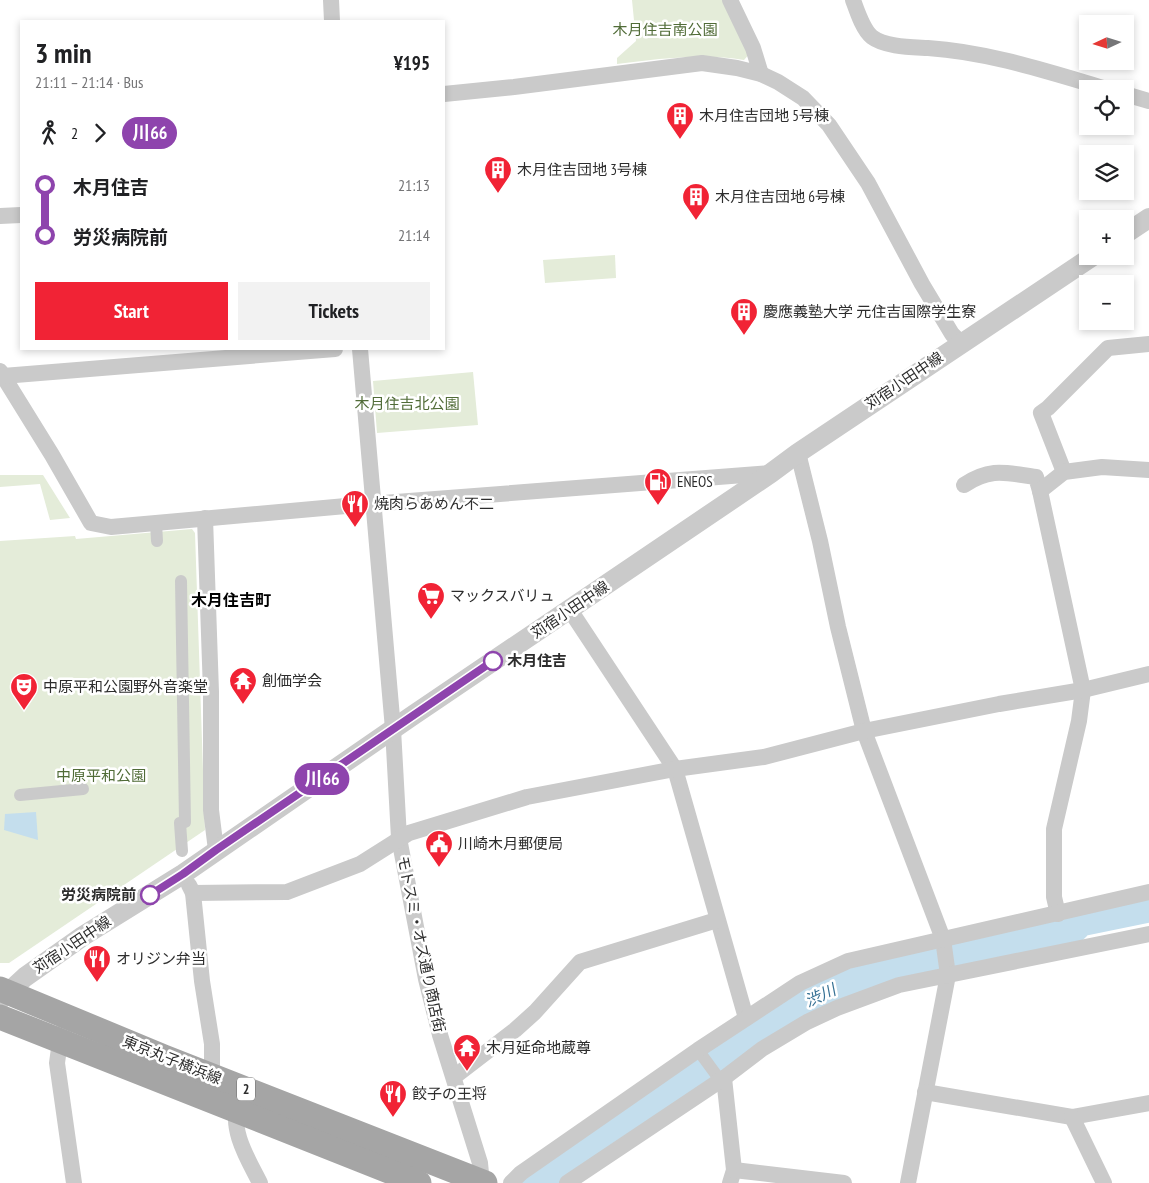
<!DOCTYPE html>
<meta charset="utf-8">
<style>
:root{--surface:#fff;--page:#f2f2f2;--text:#202124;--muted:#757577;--accent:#f12335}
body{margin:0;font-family:"PT Sans Narrow","Noto Sans JP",sans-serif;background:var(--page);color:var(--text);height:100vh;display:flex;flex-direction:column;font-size:19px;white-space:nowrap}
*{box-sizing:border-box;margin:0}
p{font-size:16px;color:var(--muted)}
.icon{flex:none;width:28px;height:28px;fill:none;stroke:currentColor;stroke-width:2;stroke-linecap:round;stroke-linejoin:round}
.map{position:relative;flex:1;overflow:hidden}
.drawer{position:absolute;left:20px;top:20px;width:425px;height:330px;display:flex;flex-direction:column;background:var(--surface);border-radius:0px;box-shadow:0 2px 8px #0003}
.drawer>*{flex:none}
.badge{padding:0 10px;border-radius:16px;font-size:18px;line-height:32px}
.needle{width:32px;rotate:266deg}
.buttons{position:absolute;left:1079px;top:15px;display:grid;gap:10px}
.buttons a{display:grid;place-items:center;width:55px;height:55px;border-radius:0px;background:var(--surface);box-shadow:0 2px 8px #0003;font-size:25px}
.map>.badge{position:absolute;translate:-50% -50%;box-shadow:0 0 0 2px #fff}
.legs{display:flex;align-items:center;gap:8px;height:55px;padding:0 15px;font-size:16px}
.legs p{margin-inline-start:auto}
.head{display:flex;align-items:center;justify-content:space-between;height:85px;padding:0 15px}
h1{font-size:28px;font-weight:800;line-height:38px}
.primary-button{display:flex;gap:10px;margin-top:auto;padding:10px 15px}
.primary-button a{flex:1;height:58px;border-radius:0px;background:var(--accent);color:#fff;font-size:20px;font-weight:800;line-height:58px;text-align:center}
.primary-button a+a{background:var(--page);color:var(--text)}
ul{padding:0 15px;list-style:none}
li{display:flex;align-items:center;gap:18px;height:50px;font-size:19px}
li i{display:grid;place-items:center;width:8px;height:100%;margin:0 6px;background:currentColor}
li i::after{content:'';width:12px;height:12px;margin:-6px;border:4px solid;border-radius:50%;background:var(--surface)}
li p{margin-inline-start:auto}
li:first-child i{background:linear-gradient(#0000 50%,currentColor 0)}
li:last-child i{background:linear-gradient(currentColor 50%,#0000 0)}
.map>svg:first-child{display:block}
.green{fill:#e4ecd9}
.water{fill:#c4deed}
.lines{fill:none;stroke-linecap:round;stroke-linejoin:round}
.river{stroke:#c4deed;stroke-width:31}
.pedestrian{stroke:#cacaca;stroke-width:12}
.minor{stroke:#cacaca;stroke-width:16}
.tertiary{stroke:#cacaca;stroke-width:20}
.primary{stroke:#a5a5a5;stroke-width:25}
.line-1-casing{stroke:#fff;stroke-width:11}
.line-1{stroke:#8e44ad;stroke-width:8}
.stop-1-dot{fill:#fff;stroke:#8e44ad;stroke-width:2.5}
.labels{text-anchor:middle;stroke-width:5;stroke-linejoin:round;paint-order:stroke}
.shield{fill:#fff;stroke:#6c6c6c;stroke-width:1}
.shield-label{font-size:14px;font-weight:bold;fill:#2d2d2d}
.park-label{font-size:15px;fill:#516c38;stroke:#fff}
.poi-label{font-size:15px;fill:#2d2d2d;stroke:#fff;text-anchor:start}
.street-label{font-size:15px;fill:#2d2d2d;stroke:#fff}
.stop-label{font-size:15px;font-weight:bold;fill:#2d2d2d;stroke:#fff;text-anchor:start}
.neighbourhood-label{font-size:16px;font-weight:bold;fill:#000;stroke:#fff}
.water-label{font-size:16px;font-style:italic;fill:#367194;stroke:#fff}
</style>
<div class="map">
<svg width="1149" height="1183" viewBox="0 0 1149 1183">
<rect width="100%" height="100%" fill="#fff"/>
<g class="green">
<path d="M632 0H723L751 52 744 60C704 53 657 59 617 64V58L636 41Z"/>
<polygon points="615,255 616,278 545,283 543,260"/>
<polygon points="473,372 478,425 377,433 373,381"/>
<polygon points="0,475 43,475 70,518 50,520 40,484 0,487"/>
<polygon points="192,529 195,533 205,830 9,963 0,963 0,541 75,536 76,539"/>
</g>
<polygon class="water" points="36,812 38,840 4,830 5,814"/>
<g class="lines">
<polyline class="river" points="533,1183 780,1013 849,982 1000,944 1068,933 1080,921 1149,907"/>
<g class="pedestrian">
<polyline points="156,523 157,541"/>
<polyline points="181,581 185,822 180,823 182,851"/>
<polyline points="20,795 83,789"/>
<polyline points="698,1050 720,1080"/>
</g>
<g class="minor">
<polyline points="331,0 332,21"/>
<polyline points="730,0 753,48 761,74"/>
<path d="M853 0C857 11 863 30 872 37 885 47 912 47 928 48 989 52 1049 72 1107 89"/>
<polyline points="444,94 514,87 702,63 737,68 761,74 778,82 803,98 829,125 868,183 922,284 952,334 961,343"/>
<polyline points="1125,94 1149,101"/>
<polyline points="0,216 21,215"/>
<polyline points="360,349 393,729 399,838 426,979 440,1035 480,1163 482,1183"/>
<polyline points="0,371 52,455 91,523 111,527 357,505 771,473"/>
<polyline points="3,376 335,349"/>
<polyline points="798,453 820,541 838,627 864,731 943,939 948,975 908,1183"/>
<polyline points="1064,472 1041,413 1048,408 1108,348 1149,344"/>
<path d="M964 485C991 467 1006 473 1036 477L1040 491 1083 690 1079 721 1054 829V897L1058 914"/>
<polyline points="1040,491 1064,472 1102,467 1149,470"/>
<polyline points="205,518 211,692 211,810 216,850"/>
<polyline points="570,610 675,769 746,1018"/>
<polyline points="189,885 193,893 202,981 212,1044 212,1075"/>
<polyline points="193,893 287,892 360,864 409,833 527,797 675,769 764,757 864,731 999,704 1083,690 1149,674"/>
<polyline points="63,1032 60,1041 57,1063 74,1183"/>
<polyline points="454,1077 515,1030 535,1012 580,962 717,920"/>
<polyline points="724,1078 734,1170 730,1183"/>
<polyline points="925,1092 1072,1117 1149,1103"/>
<path d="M239 1103C228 1128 249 1161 260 1183"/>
<polyline points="1072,1117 1104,1183"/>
<polyline points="734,1170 844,1183"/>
<polyline points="511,1183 521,1173 698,1050 800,983 848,961 1149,892"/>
<polyline points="567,1183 724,1078 762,1049 807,1022 837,1008 899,985 1149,934"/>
</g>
<g class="tertiary">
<polyline points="1125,234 1149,218"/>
<polyline points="0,1000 25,977 83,936 183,874 412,716 771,473 798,453 1093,256"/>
</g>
<g class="primary">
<polyline points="0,989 164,1057 485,1183"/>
<polyline points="0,1017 419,1183"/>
</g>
</g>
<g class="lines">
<defs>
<polyline id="line-1" points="150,895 183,874 216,850 493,661"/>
</defs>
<use href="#line-1" class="line-1-casing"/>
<use href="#line-1" class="line-1"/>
</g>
<defs>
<symbol id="building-pin" viewBox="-11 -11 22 30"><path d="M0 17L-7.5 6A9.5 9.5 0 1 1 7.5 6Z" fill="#f12335" stroke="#fff"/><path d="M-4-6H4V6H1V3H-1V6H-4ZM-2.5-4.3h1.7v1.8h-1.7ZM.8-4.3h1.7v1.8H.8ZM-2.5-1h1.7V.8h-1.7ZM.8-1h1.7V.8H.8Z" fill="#fff"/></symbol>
<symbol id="fuel-pin" viewBox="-11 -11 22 30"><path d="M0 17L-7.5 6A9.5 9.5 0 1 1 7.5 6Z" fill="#f12335" stroke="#fff"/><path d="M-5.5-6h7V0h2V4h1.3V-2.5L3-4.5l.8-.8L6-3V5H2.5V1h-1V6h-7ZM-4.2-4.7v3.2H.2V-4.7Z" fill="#fff"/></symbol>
<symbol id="restaurant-pin" viewBox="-11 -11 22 30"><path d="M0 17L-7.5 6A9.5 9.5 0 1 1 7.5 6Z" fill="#f12335" stroke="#fff"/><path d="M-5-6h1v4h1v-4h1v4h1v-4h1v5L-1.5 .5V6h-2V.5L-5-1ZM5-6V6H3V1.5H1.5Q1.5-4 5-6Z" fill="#fff"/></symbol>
<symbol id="supermarket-pin" viewBox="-11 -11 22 30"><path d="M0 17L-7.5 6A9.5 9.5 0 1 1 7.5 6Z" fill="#f12335" stroke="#fff"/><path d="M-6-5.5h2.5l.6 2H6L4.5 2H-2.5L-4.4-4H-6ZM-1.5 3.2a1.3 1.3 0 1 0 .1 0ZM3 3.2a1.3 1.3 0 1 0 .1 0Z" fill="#fff"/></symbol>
<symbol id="temple-pin" viewBox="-11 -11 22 30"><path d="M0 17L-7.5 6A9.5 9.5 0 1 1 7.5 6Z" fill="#f12335" stroke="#fff"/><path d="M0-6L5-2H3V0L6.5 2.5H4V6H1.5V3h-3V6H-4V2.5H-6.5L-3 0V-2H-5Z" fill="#fff"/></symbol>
<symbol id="theatre-pin" viewBox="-11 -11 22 30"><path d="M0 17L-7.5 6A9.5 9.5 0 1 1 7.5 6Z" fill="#f12335" stroke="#fff"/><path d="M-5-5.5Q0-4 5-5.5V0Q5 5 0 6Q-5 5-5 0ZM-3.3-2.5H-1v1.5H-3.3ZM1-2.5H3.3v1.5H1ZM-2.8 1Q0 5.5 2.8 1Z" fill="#fff"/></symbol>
<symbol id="civic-pin" viewBox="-11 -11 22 30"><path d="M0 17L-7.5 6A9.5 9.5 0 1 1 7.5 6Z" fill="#f12335" stroke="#fff"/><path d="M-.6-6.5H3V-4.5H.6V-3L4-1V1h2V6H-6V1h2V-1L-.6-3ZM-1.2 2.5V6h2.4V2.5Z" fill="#fff"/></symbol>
</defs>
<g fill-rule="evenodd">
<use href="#building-pin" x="664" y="100" width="32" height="43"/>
<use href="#building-pin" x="482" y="154" width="32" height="43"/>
<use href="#building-pin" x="680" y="181" width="32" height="43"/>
<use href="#building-pin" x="728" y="296" width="32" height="43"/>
<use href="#fuel-pin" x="642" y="466" width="32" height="43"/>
<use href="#restaurant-pin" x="339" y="488" width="32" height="43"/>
<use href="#supermarket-pin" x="415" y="580" width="32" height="43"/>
<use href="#temple-pin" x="227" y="665" width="32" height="43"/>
<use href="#theatre-pin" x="8" y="671" width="32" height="43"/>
<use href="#civic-pin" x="423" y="828" width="32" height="43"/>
<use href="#restaurant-pin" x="81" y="943" width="32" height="43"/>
<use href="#temple-pin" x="451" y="1032" width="32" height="43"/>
<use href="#restaurant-pin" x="377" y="1078" width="32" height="43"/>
</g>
<g class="stop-1-dot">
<circle cx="493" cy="661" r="9"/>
<circle cx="150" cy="895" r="9"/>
</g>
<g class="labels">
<rect class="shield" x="237" y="1077.5" width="18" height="23" rx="4"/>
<g class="shield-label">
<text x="246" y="1094">2</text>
</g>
<g class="park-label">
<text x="665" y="35">木月住吉南公園</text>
<text x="407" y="409">木月住吉北公園</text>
<text x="101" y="781">中原平和公園</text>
</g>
<g class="poi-label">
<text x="699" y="121">木月住吉団地 5号棟</text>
<text x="517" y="175">木月住吉団地 3号棟</text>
<text x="715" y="202">木月住吉団地 6号棟</text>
<text x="763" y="317">慶應義塾大学 元住吉国際学生寮</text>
<text x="677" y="487">ENEOS</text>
<text x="374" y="509">焼肉らあめん不二</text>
<text x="450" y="601">マックスバリュ</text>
<text x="262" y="686">創価学会</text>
<text x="43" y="692">中原平和公園野外音楽堂</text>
<text x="458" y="849">川崎木月郵便局</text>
<text x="116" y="964">オリジン弁当</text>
<text x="486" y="1053">木月延命地蔵尊</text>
<text x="412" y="1099">餃子の王将</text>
</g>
<g class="street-label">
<text transform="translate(904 381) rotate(-34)" y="5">苅宿小田中線</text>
<text transform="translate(570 610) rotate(-34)" y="5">苅宿小田中線</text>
<text transform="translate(421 944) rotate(78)" y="5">モトスミ・オズ通り商店街</text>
<text transform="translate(72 945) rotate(-34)" y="5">苅宿小田中線</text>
<text transform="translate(172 1060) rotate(22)" y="5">東京丸子横浜線</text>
</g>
<g class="stop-label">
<text x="507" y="666">木月住吉</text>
<text x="136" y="900" text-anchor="end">労災病院前</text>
</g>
<g class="neighbourhood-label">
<text x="231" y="606">木月住吉町</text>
</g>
<g class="water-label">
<text transform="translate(820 995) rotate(-25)" y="6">渋川</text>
</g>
</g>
</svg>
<div class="buttons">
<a><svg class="needle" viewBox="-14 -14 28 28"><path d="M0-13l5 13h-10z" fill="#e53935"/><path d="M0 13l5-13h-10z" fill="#757577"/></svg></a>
<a><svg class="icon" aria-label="locate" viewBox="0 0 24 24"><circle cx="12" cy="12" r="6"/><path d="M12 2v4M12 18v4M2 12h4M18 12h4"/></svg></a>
<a><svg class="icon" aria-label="layers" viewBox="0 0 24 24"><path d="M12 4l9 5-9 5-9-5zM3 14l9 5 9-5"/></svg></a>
<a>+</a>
<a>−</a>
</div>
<b class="badge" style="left:322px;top:779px;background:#8e44ad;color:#fff">川66</b>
<section class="drawer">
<div class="head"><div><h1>3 min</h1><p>21:11 – 21:14 · Bus</p></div><b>¥195</b></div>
<div class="legs"><svg class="icon" aria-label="walk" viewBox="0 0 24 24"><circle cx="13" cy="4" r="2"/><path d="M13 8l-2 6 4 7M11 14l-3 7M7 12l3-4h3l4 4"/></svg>2<svg class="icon" aria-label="forward" viewBox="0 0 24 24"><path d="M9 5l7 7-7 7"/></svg><b class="badge" style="background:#8e44ad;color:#fff">川66</b></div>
<ul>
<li><i style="color:#8e44ad"></i><b>木月住吉</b><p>21:13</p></li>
<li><i style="color:#8e44ad"></i><b>労災病院前</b><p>21:14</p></li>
</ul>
<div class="primary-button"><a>Start</a><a>Tickets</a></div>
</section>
</div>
